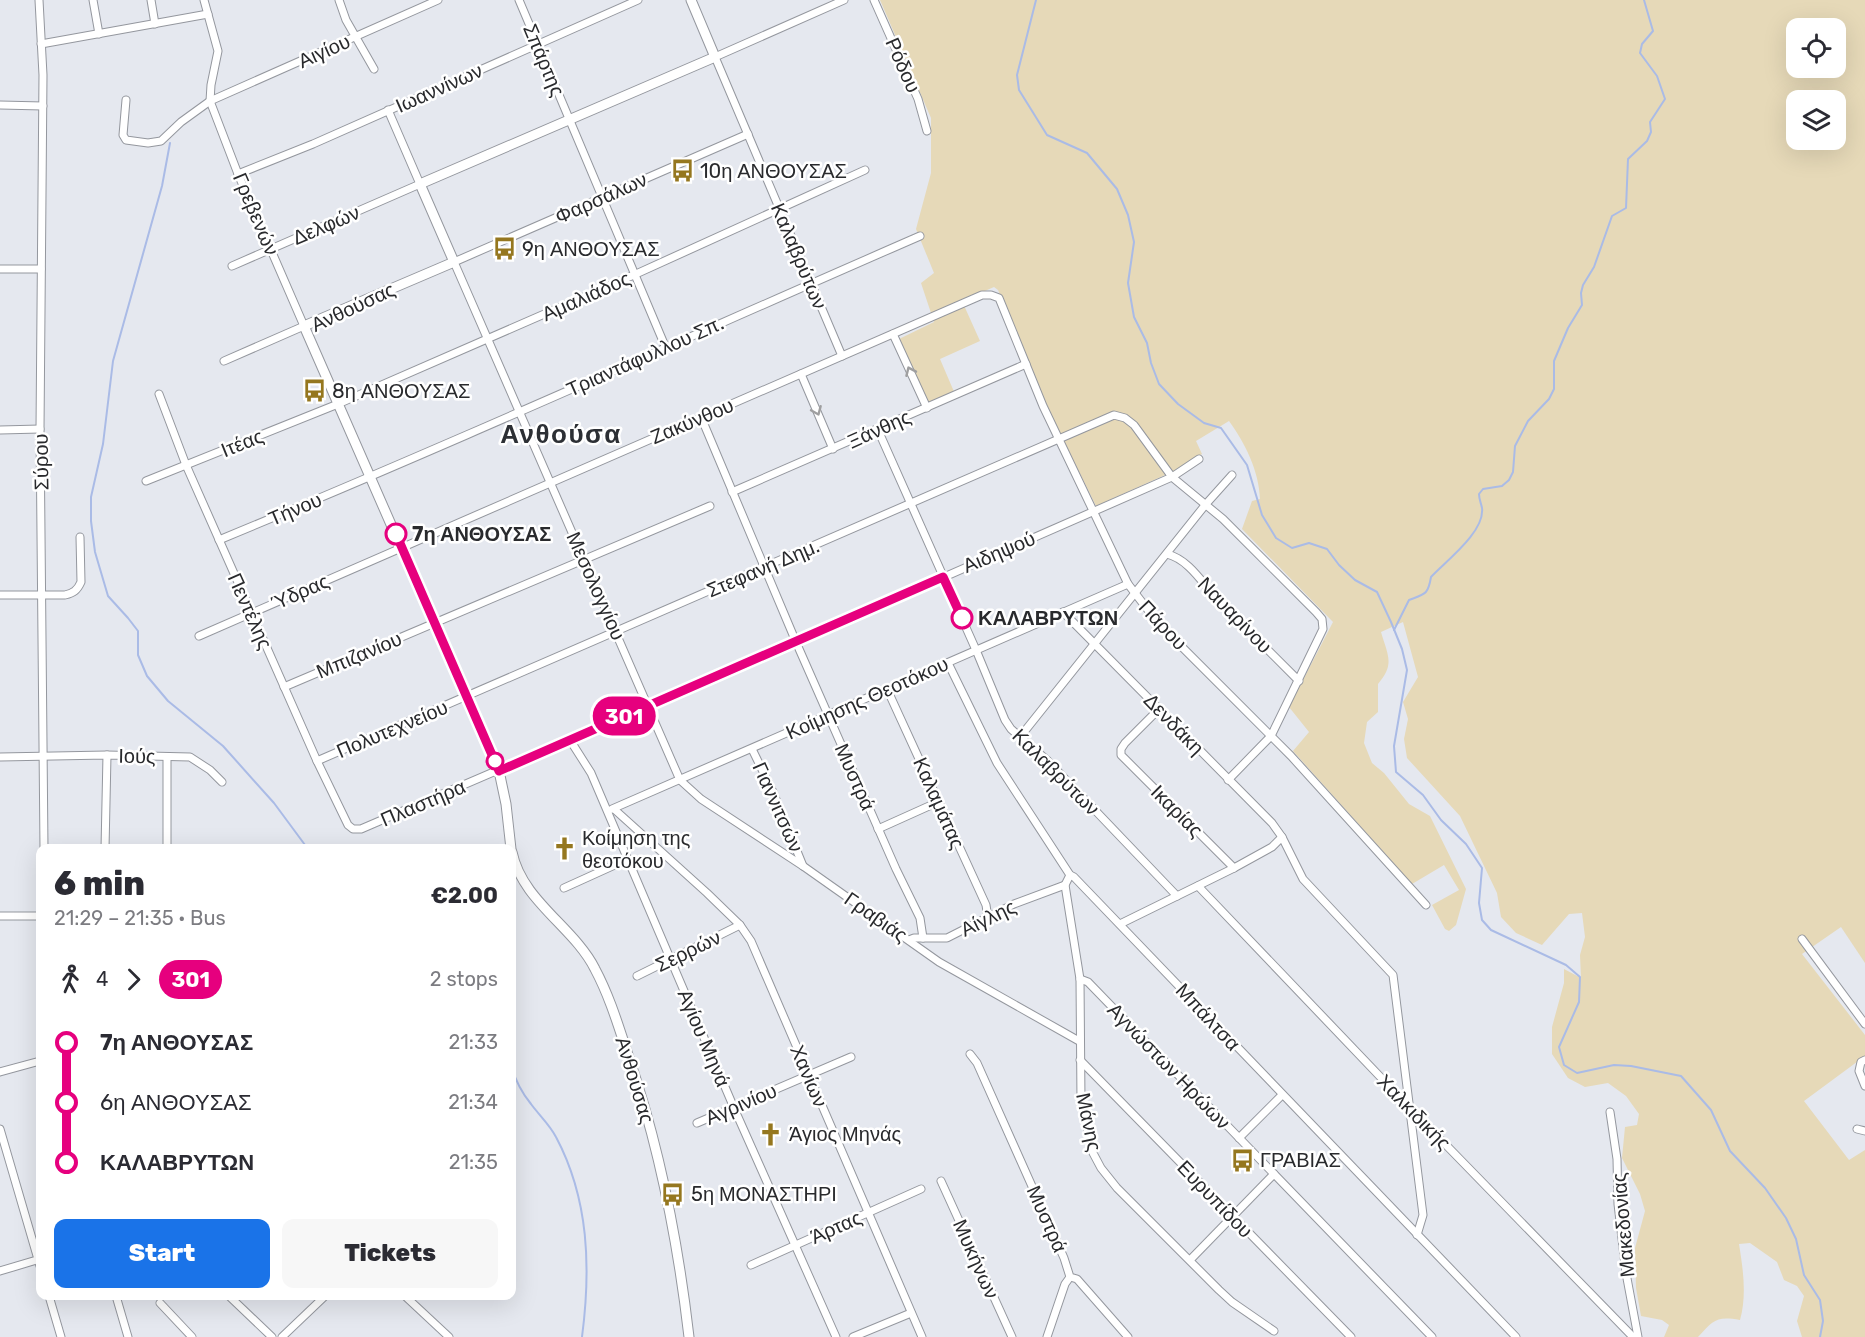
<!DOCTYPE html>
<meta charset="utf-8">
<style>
:root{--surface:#fff;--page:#f7f7f7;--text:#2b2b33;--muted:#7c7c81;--accent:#1a73e8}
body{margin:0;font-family:Rubik,sans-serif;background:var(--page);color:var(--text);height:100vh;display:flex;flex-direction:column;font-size:22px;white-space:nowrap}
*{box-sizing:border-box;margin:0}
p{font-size:20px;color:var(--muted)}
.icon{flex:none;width:33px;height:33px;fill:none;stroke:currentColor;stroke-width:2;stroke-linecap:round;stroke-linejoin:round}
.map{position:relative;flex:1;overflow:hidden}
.panel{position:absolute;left:36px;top:844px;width:480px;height:456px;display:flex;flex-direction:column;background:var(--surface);border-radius:12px;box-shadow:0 6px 24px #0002}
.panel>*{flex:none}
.badge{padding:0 12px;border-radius:20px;font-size:21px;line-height:39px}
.fabs{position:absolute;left:1786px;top:18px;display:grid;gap:12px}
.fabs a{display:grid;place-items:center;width:60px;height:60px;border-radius:12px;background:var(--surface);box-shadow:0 6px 24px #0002;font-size:30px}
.map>.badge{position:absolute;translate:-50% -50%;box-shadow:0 0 0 3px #fff}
.legs{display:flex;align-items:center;gap:9px;height:66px;padding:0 18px;font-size:20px}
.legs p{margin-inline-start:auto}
.head{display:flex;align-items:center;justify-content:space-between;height:102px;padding:0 18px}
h1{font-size:33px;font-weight:800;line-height:45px}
.primary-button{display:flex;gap:12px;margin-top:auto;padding:12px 18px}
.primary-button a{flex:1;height:69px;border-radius:12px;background:var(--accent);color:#fff;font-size:24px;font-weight:800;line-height:69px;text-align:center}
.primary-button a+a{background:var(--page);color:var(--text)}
ul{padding:0 18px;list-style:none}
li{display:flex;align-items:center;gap:21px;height:60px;font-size:22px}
li i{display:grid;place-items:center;width:9px;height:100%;margin:0 8px;background:currentColor}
li i::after{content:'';width:15px;height:15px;margin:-8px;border:4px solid;border-radius:50%;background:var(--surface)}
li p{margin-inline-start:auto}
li:first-child i{background:linear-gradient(#0000 50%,currentColor 0)}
li:last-child i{background:linear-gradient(currentColor 50%,#0000 0)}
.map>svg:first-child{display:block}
.green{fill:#e6d9b8;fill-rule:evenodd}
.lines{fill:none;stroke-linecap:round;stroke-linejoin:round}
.stream{stroke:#aabbe6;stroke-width:2}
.minor-casing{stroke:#94979e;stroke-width:9}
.tertiary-casing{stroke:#94979e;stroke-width:11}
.minor{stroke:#fff;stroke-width:7}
.tertiary{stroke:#fff;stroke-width:9}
.oneway{stroke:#9f9fa0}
.line-1-casing{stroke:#fff;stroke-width:14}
.line-1{stroke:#e6007e;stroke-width:9}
.stop-1-dot{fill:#fff;stroke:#e6007e;stroke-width:3}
.labels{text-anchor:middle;stroke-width:5;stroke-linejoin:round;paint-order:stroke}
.street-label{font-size:20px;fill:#292a2d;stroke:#fff}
.poi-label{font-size:20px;fill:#292a2d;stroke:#fff;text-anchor:start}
.stop-label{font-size:20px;font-weight:bold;fill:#292a2d;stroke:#fff;text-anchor:start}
.district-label{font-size:26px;font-weight:bold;letter-spacing:1.5px;fill:#2c2f34;stroke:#fff}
</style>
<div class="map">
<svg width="1865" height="1337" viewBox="0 0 1865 1337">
<rect width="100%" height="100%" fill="#e5e8ef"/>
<path class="green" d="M880 0H1865V963L1841 927 1802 954 1865 1035V1056L1804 1101 1849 1160 1865 1150V1337H1802L1797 1321 1804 1296 1797 1286 1784 1280 1777 1262 1750 1243 1739 1244C1743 1269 1747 1295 1740 1320 1716 1316 1714 1320 1698 1337H1664L1669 1325 1662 1320 1641 1316 1636 1288 1635 1248 1645 1211 1640 1194 1622 1158 1625 1127 1637 1125 1639 1114 1626 1096 1608 1083 1585 1087 1568 1078 1552 1054V1027L1564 983V969L1581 978 1580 955 1585 937 1582 913 1569 914 1542 945 1516 933 1501 917 1497 893 1460 816 1407 758 1404 739 1408 719 1403 702 1418 677 1403 622 1381 632C1388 656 1395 664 1378 684V712L1367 722 1364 743 1372 763 1384 773 1409 804 1430 816 1466 889 1456 925 1449 931 1445 929 1432 905 1459 890 1444 865 1412 884 1293 751 1309 732 1289 707 1333 622 1242 529 1252 501 1260 499C1259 471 1245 443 1229 421L1196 441 1202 454 1174 471 1096 506 1044 401 998 290 994 287 962 301 980 341 940 359 955 394 929 406 899 339 934 322 921 283 934 273 916 229 931 173V118ZM1797 28H1836V68H1797ZM1797 100H1836V140H1797Z"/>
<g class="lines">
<g class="stream">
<polyline points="1036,0 1017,75 1019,90 1047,135 1087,153 1117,189 1128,215 1134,242 1128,283 1134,317 1147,343 1151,363 1159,384 1178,404 1204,423 1221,428 1247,465 1262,515 1276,538 1292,548 1309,543 1327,549 1339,565 1355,580 1377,592 1391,622 1402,649 1407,670 1394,746 1396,772 1423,795 1441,820 1466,844 1482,868 1479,903 1482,920 1491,930 1566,965 1580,977 1579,1002 1559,1047 1564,1065 1577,1073 1614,1065 1631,1066 1681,1076 1711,1110 1730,1151 1765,1188 1786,1218 1796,1239 1804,1275 1820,1300 1823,1321 1820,1337"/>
<polyline points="170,143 162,186 113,361 103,444 91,497 91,521 95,552 108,596 128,618 138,631 138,655 147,676 168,701 223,746 274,803 308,849"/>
<path d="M1394 630 1409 600C1425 594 1428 595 1431 577 1446 561 1485 532 1482 508 1481 503 1479 499 1479 494L1483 489 1502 486 1509 480 1513 472 1515 446 1528 421 1549 399 1554 389V361L1568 328 1582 305 1581 293 1583 285 1594 267 1612 216 1626 208 1628 159 1647 141 1651 132 1650 122 1665 99 1657 76 1640 53 1642 44 1653 31 1644 0"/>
<path d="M512 1068C516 1082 522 1093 531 1104 539 1115 550 1125 556 1137 589 1199 591 1268 582 1337"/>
</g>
<defs>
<g id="minor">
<polyline points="39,0 43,75 40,429 44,849"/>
<polyline points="93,0 99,34"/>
<polyline points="151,0 155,24"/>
<polyline points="204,0 218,51 211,85 210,101 238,174 304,326 224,361"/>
<polyline points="339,0 346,20 374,69"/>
<polyline points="519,0 665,346"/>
<polyline points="874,0 918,99 927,131"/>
<polyline points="41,44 208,14"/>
<polyline points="126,100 123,135 126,140 148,143 161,141 181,122 210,101 438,0"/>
<polyline points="0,105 43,106"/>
<polyline points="748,134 454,262 680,780 701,799 803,866 939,962 1079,1041"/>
<polyline points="238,174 313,144 638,0"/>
<polyline points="232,266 420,184 388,110"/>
<polyline points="0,269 41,269"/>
<polyline points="893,334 927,408"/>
<polyline points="842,356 715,57 844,0"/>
<polyline points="801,374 833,449"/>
<polyline points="159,394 186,465 317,761 348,825 353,829 361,829 796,642 1172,477 1199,459"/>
<polyline points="701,417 796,642 896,869 920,918 923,938"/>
<polyline points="0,430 40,429"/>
<polyline points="878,430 976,650 1005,720 1011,729 1048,761 1177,896"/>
<polyline points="146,481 338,404 636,274 865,170"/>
<polyline points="732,492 1026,364"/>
<path d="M219 540C454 443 686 338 920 236"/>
<path d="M1167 554C1191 560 1205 588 1222 604 1248 630 1273 655 1299 681"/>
<path d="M0 595H65C73 593 77 591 81 582L80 537"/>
<polyline points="1063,612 1272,823 1282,837 1303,879 1393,975 1423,1215 1417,1235"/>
<polyline points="199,636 982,295 991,295 999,298 1043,406 1128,584 1158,623 1291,756 1426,905"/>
<polyline points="948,663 997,763 1070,875 1074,877 1516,1337"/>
<polyline points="284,687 710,506"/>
<polyline points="887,689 986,905 988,918"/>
<polyline points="1159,709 1125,743 1121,749 1121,755 1234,868"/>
<polyline points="1020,737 1206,504 1232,475"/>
<polyline points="570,740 591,773 734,1108 836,1337"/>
<polyline points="752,749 773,792 803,866"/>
<polyline points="0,757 107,755 190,757 210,770 222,782"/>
<polyline points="317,761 1114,415 1125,418 1134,425 1172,477 1223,519 1316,612 1322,619 1323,629 1271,736 1228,780"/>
<polyline points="612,809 1128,584"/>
<polyline points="614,809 707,893 740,925 751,941 922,1337"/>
<polyline points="878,829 938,802"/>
<polyline points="105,849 107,755"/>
<polyline points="167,849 167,757"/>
<polyline points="1070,875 1065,885 1080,979 1081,1101 1093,1153 1101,1168 1117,1188 1219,1290 1232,1302 1274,1331"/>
<polyline points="1198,886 1410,1108 1633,1337"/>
<polyline points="564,888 628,859"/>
<polyline points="0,916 40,916"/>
<polyline points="1120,924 1234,868 1272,847 1282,837"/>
<polyline points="1802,939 1865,1024"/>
<polyline points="909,940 914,938 947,938 1014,904 1065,885"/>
<polyline points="637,976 740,925"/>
<polyline points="1080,979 1088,982 1432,1337"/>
<polyline points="970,1054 977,1063 1064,1258 1070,1277 1077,1279 1128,1337"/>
<polyline points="1080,1060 1351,1337"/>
<polyline points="1865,1060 1861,1062 1859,1071 1865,1086"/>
<polyline points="0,1072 40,1061"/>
<polyline points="1610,1112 1617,1159 1618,1204 1626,1273 1638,1337"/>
<polyline points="697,1123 851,1057"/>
<polyline points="0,1129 40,1266"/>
<polyline points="1857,1129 1865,1131"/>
<polyline points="1239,1138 1282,1095"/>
<polyline points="941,1181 1012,1337"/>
<polyline points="1190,1260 1274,1174"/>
<polyline points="751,1265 921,1189"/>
<polyline points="0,1271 40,1259"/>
<polyline points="49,1296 61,1337"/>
<polyline points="116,1296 128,1337"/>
<polyline points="229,1296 272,1337"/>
<polyline points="405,1296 449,1337"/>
<polyline points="160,1303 192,1337"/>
<polyline points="282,1337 325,1296"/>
<polyline points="853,1337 911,1313"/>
<polyline points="1047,1337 1065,1284 1070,1277"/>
</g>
<g id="tertiary">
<polyline points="511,849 506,804 499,771 304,326 454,262 420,184 715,57 691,0"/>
<path d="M512 852C522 901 574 927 595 969 610 997 619 1028 629 1058 660 1149 678 1242 689 1337"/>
</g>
</defs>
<use href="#minor" class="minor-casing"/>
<use href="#tertiary" class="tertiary-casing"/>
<use href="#minor" class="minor"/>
<use href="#tertiary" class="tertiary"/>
</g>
<defs><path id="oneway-chevron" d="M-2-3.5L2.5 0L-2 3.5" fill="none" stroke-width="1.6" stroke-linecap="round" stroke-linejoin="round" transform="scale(1.5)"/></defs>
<g class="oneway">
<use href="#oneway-chevron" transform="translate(910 371) rotate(-114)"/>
<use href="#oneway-chevron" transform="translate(817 411) rotate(67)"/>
</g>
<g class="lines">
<defs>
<polyline id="line-1" points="396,534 499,771 943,577 962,618"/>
</defs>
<use href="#line-1" class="line-1-casing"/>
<use href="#line-1" class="line-1"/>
</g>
<defs>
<symbol id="bus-bare" viewBox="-9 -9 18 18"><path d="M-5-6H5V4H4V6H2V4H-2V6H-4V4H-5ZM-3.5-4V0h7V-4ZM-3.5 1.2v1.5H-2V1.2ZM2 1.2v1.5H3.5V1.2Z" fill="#95771f" stroke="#fff" stroke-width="2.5" paint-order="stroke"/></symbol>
<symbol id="church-bare" viewBox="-9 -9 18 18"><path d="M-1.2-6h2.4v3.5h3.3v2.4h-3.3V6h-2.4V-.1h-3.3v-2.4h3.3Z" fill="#95771f" stroke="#fff" stroke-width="2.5" paint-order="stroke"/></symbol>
</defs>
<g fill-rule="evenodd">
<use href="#bus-bare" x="666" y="154" width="33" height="33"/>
<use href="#bus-bare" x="488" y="232" width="33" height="33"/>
<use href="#bus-bare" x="298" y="374" width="33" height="33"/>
<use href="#church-bare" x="548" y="832" width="33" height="33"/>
<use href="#church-bare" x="754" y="1118" width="33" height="33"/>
<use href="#bus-bare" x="1226" y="1144" width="33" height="33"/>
<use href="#bus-bare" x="656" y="1178" width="33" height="33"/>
</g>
<g class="stop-1-dot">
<circle cx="396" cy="534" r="10"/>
<circle cx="962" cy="618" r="10"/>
<circle cx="495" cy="761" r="8"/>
</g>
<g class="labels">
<g class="street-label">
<text transform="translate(324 51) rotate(-24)" y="7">Αιγίου</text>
<text transform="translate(544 60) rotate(67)" y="7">Σπάρτης</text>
<text transform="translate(903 65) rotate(66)" y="7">Ρόδου</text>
<text transform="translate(439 88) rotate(-24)" y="7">Ιωαννίνων</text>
<text transform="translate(601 198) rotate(-24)" y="7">Φαρσάλων</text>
<text transform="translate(256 214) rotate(67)" y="7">Γρεβενών</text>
<text transform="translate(326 225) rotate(-23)" y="7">Δελφών</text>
<text transform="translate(799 256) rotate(67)" y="7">Καλαβρύτων</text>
<text transform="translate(586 296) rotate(-24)" y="7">Αμαλιάδος</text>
<text transform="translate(353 307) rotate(-25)" y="7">Ανθούσας</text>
<text transform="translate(645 356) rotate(-24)" y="7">Τριαντάφυλλου Σπ.</text>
<text transform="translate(692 421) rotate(-23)" y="7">Ζακύνθου</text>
<text transform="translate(879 429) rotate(-24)" y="7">Ξάνθης</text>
<text transform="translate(242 443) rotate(-22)" y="7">Ιτέας</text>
<text transform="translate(41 462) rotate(-91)" y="7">Σύρου</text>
<text transform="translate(295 509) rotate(-23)" y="7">Τήνου</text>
<text transform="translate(999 552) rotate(-23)" y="7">Αιδηψού</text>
<text transform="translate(763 568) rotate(-23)" y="7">Στεφανή Δημ.</text>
<text transform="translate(596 586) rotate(66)" y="7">Μεσολογγίου</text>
<text transform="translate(300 592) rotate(-24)" y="7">Ύδρας</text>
<text transform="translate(250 611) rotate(66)" y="7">Πεντέλης</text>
<text transform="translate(1235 615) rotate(46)" y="7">Ναυαρίνου</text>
<text transform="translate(1163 625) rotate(47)" y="7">Πάρου</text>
<text transform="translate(359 655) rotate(-23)" y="7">Μπιζανίου</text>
<text transform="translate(867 698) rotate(-24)" y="7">Κοίμησης Θεοτόκου</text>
<text transform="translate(1174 724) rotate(46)" y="7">Δενδάκη</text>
<text transform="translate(392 729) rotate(-23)" y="7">Πολυτεχνείου</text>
<text transform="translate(137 756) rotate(1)" y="7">Ιούς</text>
<text transform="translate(1056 772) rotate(45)" y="7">Καλαβρύτων</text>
<text transform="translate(855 777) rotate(66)" y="7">Μυστρά</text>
<text transform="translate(423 803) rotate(-23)" y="7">Πλαστήρα</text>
<text transform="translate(939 803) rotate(66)" y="7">Καλαμάτας</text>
<text transform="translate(778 807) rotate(66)" y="7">Γιαννιτσών</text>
<text transform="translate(1177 811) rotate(45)" y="7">Ικαρίας</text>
<text transform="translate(876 917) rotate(35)" y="7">Γραβιάς</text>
<text transform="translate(988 918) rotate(-26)" y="7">Αίγλης</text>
<text transform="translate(688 951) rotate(-26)" y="7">Σερρών</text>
<text transform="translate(1208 1017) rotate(47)" y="7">Μπάλτσα</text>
<text transform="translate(704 1038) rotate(67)" y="7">Αγίου Μηνά</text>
<text transform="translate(1169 1066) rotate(46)" y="7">Αγνώστων Ηρώων</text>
<text transform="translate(809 1076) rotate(67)" y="7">Χανίων</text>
<text transform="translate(635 1080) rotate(73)" y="7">Ανθούσας</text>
<text transform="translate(741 1104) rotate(-23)" y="7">Αγρινίου</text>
<text transform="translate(1414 1112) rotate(46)" y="7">Χαλκιδικής</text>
<text transform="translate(1089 1122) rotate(78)" y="7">Μάνης</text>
<text transform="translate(1215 1199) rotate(46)" y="7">Ευρυπίδου</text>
<text transform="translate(1047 1219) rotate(66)" y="7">Μυστρά</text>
<text transform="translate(1623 1225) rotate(-95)" y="7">Μακεδονίας</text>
<text transform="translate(836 1227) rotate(-24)" y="7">Άρτας</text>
<text transform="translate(976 1259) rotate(66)" y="7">Μυκήνων</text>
</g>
<g class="poi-label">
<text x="700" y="178">10η ΑΝΘΟΥΣΑΣ</text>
<text x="522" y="256">9η ΑΝΘΟΥΣΑΣ</text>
<text x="332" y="398">8η ΑΝΘΟΥΣΑΣ</text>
<text x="582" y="845">Κοίμηση της<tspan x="582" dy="23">θεοτόκου</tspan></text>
<text x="789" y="1141">Άγιος Μηνάς</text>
<text x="1260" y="1167">ΓΡΑΒΙΑΣ</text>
<text x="691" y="1201">5η ΜΟΝΑΣΤΗΡΙ</text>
</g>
<g class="stop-label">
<text x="412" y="541">7η ΑΝΘΟΥΣΑΣ</text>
<text x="978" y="625">ΚΑΛΑΒΡΥΤΩΝ</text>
</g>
<g class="district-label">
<text x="561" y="443">Ανθούσα</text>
</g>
</g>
</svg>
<div class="fabs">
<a><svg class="icon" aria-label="locate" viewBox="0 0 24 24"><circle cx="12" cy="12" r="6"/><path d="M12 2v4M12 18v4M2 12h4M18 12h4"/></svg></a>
<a><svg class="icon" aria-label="layers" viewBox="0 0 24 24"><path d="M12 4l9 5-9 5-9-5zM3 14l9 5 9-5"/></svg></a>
</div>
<b class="badge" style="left:624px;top:716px;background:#e6007e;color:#fff">301</b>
<section class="panel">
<div class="head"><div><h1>6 min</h1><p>21:29 – 21:35 · Bus</p></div><b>€2.00</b></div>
<div class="legs"><svg class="icon" aria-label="walk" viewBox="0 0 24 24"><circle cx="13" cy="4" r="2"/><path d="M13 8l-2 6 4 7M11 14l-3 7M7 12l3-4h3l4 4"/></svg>4<svg class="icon" aria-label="forward" viewBox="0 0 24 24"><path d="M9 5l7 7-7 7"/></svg><b class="badge" style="background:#e6007e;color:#fff">301</b><p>2 stops</p></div>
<ul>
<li><i style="color:#e6007e"></i><b>7η ΑΝΘΟΥΣΑΣ</b><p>21:33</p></li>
<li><i style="color:#e6007e"></i><span>6η ΑΝΘΟΥΣΑΣ</span><p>21:34</p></li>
<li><i style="color:#e6007e"></i><b>ΚΑΛΑΒΡΥΤΩΝ</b><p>21:35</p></li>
</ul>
<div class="primary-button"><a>Start</a><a>Tickets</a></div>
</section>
</div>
